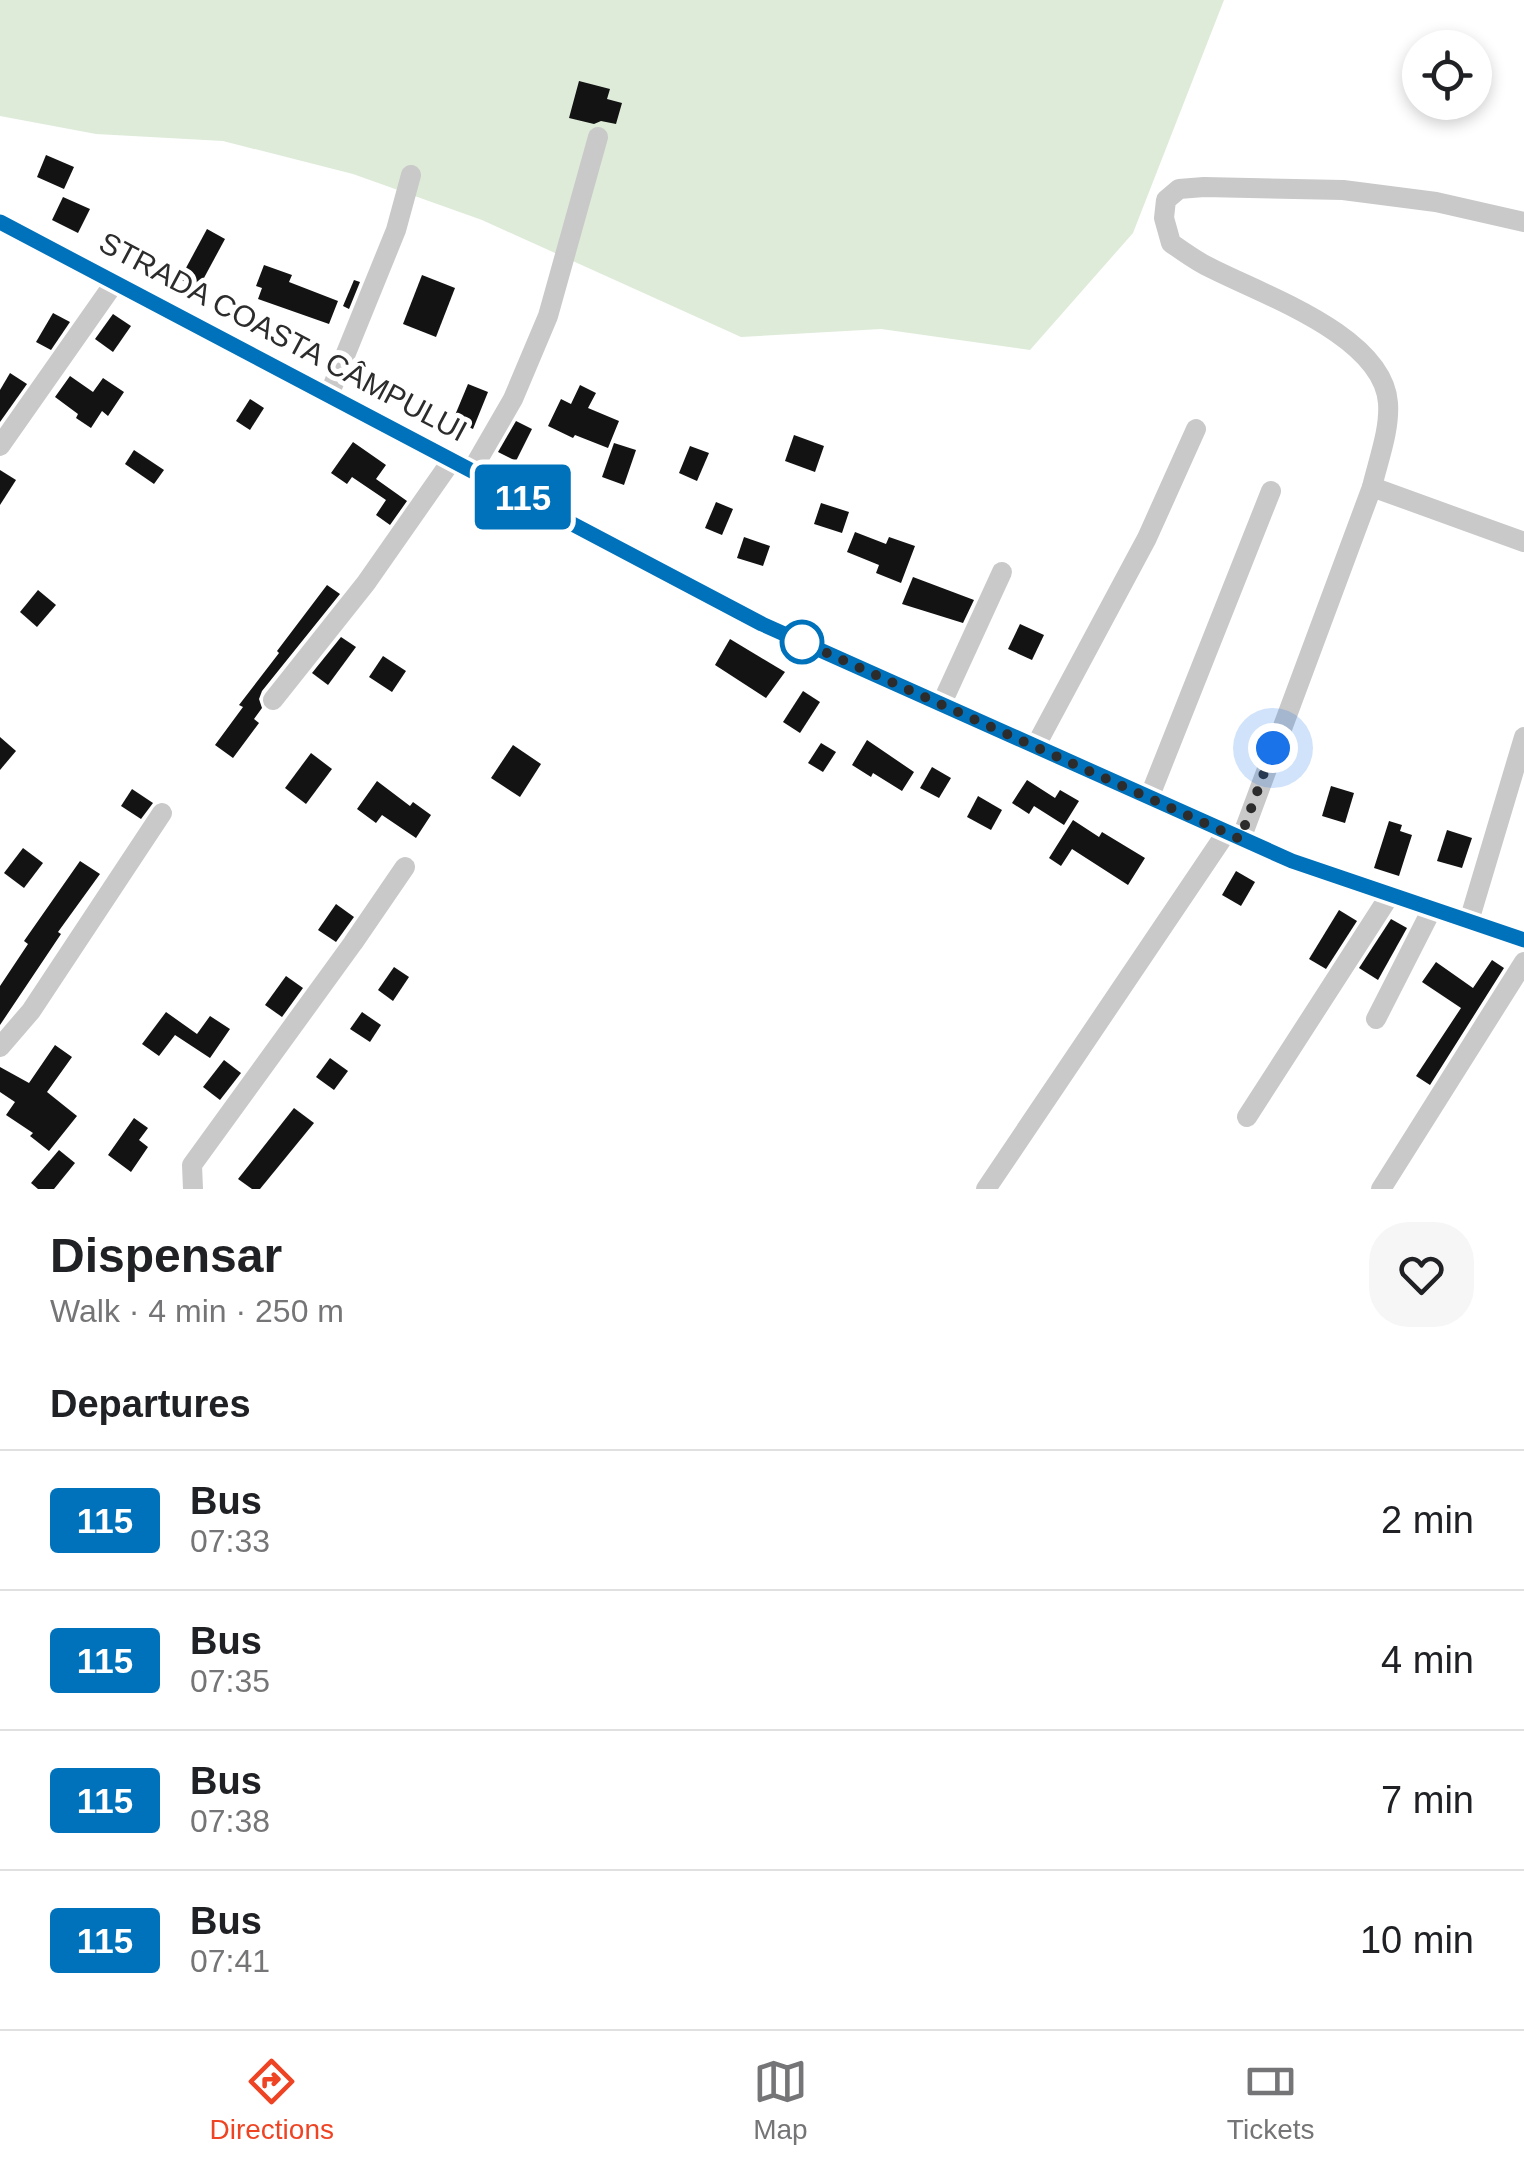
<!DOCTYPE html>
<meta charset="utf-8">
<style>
:root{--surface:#fff;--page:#f6f6f6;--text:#202124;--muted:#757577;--line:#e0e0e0;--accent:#ee4424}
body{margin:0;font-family:Arial,sans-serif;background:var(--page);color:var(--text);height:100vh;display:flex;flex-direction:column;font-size:38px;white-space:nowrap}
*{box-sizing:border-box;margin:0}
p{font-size:32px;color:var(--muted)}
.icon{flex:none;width:55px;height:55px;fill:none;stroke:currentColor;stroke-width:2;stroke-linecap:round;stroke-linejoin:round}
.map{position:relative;height:1189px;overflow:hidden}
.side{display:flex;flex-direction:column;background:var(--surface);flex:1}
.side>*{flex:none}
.badge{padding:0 20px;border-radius:8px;font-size:35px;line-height:65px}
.buttons{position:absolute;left:1402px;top:30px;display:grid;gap:20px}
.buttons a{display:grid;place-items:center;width:90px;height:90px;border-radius:50%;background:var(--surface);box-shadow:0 5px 15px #0003;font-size:50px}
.you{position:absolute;width:50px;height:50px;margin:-25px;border:8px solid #fff;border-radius:50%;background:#1a73e8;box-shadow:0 0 0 15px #1a73e833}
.map>.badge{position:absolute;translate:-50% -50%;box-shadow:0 0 0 5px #fff}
h2{padding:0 50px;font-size:38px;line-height:90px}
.round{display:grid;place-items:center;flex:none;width:105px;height:105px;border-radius:40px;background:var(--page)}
.head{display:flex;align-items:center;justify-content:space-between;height:170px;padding:0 50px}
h1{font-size:48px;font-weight:700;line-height:75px}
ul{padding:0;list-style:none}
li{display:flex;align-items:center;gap:30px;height:140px;padding:0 50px;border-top:2px solid var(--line)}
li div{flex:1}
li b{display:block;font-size:38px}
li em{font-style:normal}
li .badge{min-width:110px;font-weight:700;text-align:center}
.menu{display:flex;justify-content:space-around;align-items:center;height:140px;border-top:2px solid var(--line);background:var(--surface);font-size:28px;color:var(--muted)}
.menu a{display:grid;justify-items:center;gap:5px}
.menu .selected{color:var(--accent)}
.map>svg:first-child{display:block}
.green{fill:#deebd9}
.building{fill:#131313}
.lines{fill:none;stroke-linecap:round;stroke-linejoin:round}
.minor{stroke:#c9c9c9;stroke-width:20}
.line-casing{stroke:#fff;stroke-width:22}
.line{stroke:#0072bc;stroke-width:15}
.walk{stroke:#2c2c2c;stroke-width:10;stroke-dasharray:0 18}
.stop-dot{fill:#fff;stroke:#0072bc;stroke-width:5}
.labels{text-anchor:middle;stroke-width:10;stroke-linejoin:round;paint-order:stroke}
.street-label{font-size:30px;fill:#2c2c2c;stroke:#fff}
</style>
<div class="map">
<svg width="1524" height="1189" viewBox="0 0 1524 1189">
<rect width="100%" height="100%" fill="#fff"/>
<polygon class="green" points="0,0 1224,0 1133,233 1030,350 881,329 741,337 482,220 353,174 223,141 96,134 0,116"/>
<g class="building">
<polygon points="579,81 610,89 607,99 622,103 616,124 601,121 594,124 569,118"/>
<polygon points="46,155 74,167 64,189 37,177"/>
<polygon points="63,197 90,209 78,233 52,220"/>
<polygon points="207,229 225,239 198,289 180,279"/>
<polygon points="264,265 292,275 289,282 338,301 329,324 258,299 262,288 256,286"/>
<polygon points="422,275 455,288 436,337 403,324"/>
<polygon points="354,280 360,282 349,309 343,306"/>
<polygon points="53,313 70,322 51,350 36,342"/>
<polygon points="113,314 131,326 113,352 95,339"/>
<polygon points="10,373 27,384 0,422 0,390"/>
<polygon points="70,376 93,392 103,378 124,392 108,416 102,411 91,428 76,418 78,414 55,397"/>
<polygon points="468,384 488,392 473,429 453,420"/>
<polygon points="580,385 596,393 588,408 619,421 608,448 575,435 573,438 548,426 561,399 571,404"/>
<polygon points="250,399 264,408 250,430 236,421"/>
<polygon points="516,421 532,429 516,461 498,452"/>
<polygon points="794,435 824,446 815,472 785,461"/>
<polygon points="353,442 386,465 376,479 407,501 390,525 376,515 386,500 352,477 347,484 331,473"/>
<polygon points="614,443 636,450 624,485 602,477"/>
<polygon points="690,446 709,453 697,481 679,473"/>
<polygon points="134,450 164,470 154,484 125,464"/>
<polygon points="0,470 16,480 0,505"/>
<polygon points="716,502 733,509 722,535 705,528"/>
<polygon points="821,503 849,512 842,533 814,524"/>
<polygon points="855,532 886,544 889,537 915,546 901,583 876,573 879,565 847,552"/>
<polygon points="744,537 770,546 763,566 737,558"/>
<polygon points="913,577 974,600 963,623 902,604"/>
<polygon points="327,585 340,594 262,691 259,699 262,708 254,719 259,723 233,758 215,745 243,707 239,705 279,653 277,651"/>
<polygon points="38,590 56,605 37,627 20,612"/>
<polygon points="1020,624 1044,635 1032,660 1008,649"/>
<polygon points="341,637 356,647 328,685 312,673"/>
<polygon points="730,639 785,672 766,698 715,665"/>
<polygon points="383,656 406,671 392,692 369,677"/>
<polygon points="803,691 820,702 800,733 783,722"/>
<polygon points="0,737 16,751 0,770"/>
<polygon points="867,740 914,772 902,791 873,773 871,777 852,765"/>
<polygon points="821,743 836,752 823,772 808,763"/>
<polygon points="513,745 541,764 520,797 491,778"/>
<polygon points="311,753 332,769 306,804 285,788"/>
<polygon points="932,767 951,778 939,798 920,788"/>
<polygon points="1027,780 1055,798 1060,790 1079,801 1064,825 1034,806 1029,814 1012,803"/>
<polygon points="377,781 410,806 413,802 431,815 416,838 382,815 376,823 357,809"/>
<polygon points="1331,786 1354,793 1345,823 1322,816"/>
<polygon points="132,789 153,803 141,819 121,806"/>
<polygon points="978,796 1002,810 991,830 967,817"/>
<polygon points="1073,820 1099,837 1102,832 1145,858 1128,885 1072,849 1061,866 1049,858"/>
<polygon points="1389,821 1402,825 1400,831 1412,835 1399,876 1374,868"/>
<polygon points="1447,830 1472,838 1462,868 1437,861"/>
<polygon points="23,848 43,863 24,888 4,873"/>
<polygon points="80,861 100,874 58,932 61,934 0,1025 0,986 28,944 24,941"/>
<polygon points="1236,871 1255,882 1241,906 1222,895"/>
<polygon points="336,904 354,917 336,942 318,930"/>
<polygon points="1339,910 1357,921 1326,969 1309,959"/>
<polygon points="1391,919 1407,928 1378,980 1359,968"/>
<polygon points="1492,960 1504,968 1430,1085 1416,1076 1461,1008 1422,982 1436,962 1473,988"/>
<polygon points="394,967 409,977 393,1001 378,990"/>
<polygon points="286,976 303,988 282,1017 265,1005"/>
<polygon points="166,1012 197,1034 210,1016 230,1029 210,1058 175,1035 159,1056 142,1044"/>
<polygon points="362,1012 381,1025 370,1042 350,1029"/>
<polygon points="55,1045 72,1057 47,1092 77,1116 49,1151 30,1136 33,1133 6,1115 15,1102 0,1092 0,1067 29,1083"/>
<polygon points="330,1058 348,1071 334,1090 316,1077"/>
<polygon points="224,1060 241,1073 220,1100 203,1087"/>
<polygon points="294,1108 314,1123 260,1189 252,1189 238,1179"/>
<polygon points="134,1118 148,1128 139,1140 148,1147 131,1172 108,1155"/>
<polygon points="59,1150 75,1163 54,1189 38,1189 31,1183"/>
</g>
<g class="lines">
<g class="minor">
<polyline points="0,222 762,624 1292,861 1524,940"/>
<polyline points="329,395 396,230 411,175"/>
<polyline points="0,446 115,282"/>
<polyline points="472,470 513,399 548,316 598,137"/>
<polyline points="1372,487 1524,542"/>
<polyline points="273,700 366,583 452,460"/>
<polyline points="941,705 1002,572"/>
<polyline points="1035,747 1147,538 1196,429"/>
<polyline points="1149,798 1271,491"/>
<path d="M1241 839 1372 487C1378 461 1390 430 1388 403 1383 333 1254 292 1203 264 1192 258 1181 250 1171 243L1164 218 1166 200 1179 189 1204 187 1343 190 1436 202 1524 222"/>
<polyline points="1469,921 1524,737"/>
<polyline points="1376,1019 1432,909"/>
<polyline points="0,1047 31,1011 162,813"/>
<polyline points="1247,1117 1390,895"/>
<polyline points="193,1189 192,1165 353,943 405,867"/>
<polyline points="986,1189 1226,833"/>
<polyline points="1381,1189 1524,962"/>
</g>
</g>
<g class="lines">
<defs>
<polyline id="line" points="0,222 762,624 1292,861 1524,940"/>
</defs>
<use href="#line" class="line-casing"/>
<use href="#line" class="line"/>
<polyline class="walk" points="802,642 798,640 1240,839 1273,748"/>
</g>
<circle class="stop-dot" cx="802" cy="642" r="20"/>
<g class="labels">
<g class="street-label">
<text transform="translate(283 337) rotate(28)" y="10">STRADA COASTA CÂMPULUI</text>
</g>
</g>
</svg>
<div class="buttons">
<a><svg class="icon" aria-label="locate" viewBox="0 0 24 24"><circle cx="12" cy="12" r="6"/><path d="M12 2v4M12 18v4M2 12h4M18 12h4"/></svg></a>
</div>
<div class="you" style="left:1273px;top:748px"></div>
<b class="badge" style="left:523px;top:497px;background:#0072bc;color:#fff">115</b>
</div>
<section class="side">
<div class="head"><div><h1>Dispensar</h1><p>Walk · 4 min · 250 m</p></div><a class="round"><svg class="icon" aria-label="heart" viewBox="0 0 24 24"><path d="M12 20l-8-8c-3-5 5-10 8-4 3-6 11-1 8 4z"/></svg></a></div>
<h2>Departures</h2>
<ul>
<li><span class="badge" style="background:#0072bc;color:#fff">115</span><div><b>Bus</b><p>07:33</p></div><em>2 min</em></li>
<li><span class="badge" style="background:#0072bc;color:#fff">115</span><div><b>Bus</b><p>07:35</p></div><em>4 min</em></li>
<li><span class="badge" style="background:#0072bc;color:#fff">115</span><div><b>Bus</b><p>07:38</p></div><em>7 min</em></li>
<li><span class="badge" style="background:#0072bc;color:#fff">115</span><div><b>Bus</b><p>07:41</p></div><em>10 min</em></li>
</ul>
</section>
<nav class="menu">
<a class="selected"><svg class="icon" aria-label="directions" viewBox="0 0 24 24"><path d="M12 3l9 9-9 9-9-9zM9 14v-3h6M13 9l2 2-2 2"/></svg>Directions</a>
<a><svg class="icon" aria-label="map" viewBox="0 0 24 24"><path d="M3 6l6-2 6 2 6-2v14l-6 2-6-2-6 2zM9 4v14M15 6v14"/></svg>Map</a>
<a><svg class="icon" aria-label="tickets" viewBox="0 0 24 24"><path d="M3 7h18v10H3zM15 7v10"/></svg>Tickets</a>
</nav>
